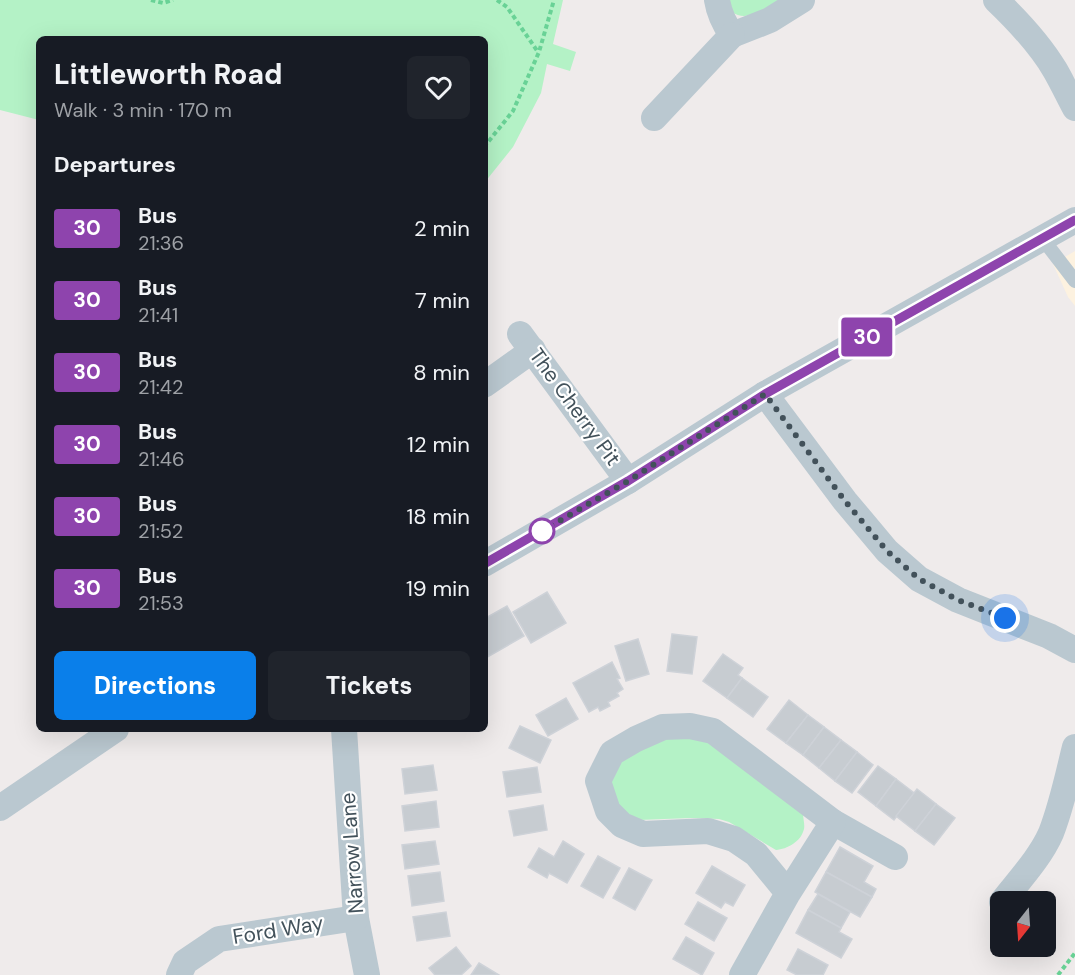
<!DOCTYPE html>
<meta charset="utf-8">
<style>
:root{--surface:#171b24;--page:#20242c;--text:#f1f3f6;--muted:#9ea1a6;--accent:#0a7fea}
body{margin:0;font-family:"DM Sans",sans-serif;background:var(--page);color:var(--text);height:100vh;display:flex;flex-direction:column;font-size:22px;white-space:nowrap}
*{box-sizing:border-box;margin:0}
p{font-size:20px;color:var(--muted)}
.icon{flex:none;width:33px;height:33px;fill:none;stroke:currentColor;stroke-width:2;stroke-linecap:round;stroke-linejoin:round}
.map{position:relative;flex:1;overflow:hidden}
.side{position:absolute;left:36px;top:36px;width:452px;height:696px;display:flex;flex-direction:column;background:var(--surface);border-radius:9px;box-shadow:0 6px 24px #0002}
.side>*{flex:none}
.badge{padding:0 12px;border-radius:4px;font-size:21px;line-height:39px}
.needle{width:39px;rotate:197deg}
.fabs{position:absolute;left:990px;top:891px;display:grid;gap:12px}
.fabs a{display:grid;place-items:center;width:66px;height:66px;border-radius:9px;background:var(--surface);box-shadow:0 6px 24px #0002;font-size:30px}
.you{position:absolute;width:30px;height:30px;margin:-15px;border:4px solid #fff;border-radius:50%;background:#1a73e8;box-shadow:0 0 0 9px #1a73e833}
.map>.badge{position:absolute;translate:-50% -50%;box-shadow:0 0 0 3px #fff}
h2{padding:0 18px;font-size:22px;line-height:54px}
.round{display:grid;place-items:center;flex:none;width:63px;height:63px;border-radius:9px;background:var(--page)}
.head{display:flex;align-items:center;justify-content:space-between;height:102px;padding:0 18px}
h1{font-size:28px;font-weight:800;line-height:45px}
.primary-button{display:flex;gap:12px;margin-top:auto;padding:12px 18px}
.primary-button a{flex:1;height:69px;border-radius:9px;background:var(--accent);color:#fff;font-size:24px;font-weight:800;line-height:69px;text-align:center}
.primary-button a+a{background:var(--page);color:var(--text)}
ul{padding:0;list-style:none}
li{display:flex;align-items:center;gap:18px;height:72px;padding:0 18px}
li div{flex:1}
li b{display:block;font-size:22px}
li em{font-style:normal}
li .badge{min-width:66px;font-weight:700;text-align:center}
.map>svg:first-child{display:block}
.commercial{fill:#fdf2e0}
.green{fill:#b4f2c6}
.building{fill:#c7ccd1;stroke:#ced2d8;stroke-width:1.5}
.lines{fill:none;stroke-linecap:round;stroke-linejoin:round}
.path{stroke:#69d296;stroke-width:4;stroke-dasharray:4.5 3;stroke-linecap:butt}
.lane{stroke:#bac8d0;stroke-width:14}
.street{stroke:#bac8d0;stroke-width:26}
.line-casing{stroke:#fff;stroke-width:14}
.line{stroke:#8e44ad;stroke-width:9}
.walk{stroke:#42515a;stroke-width:6;stroke-dasharray:0 10.8}
.stop-dot{fill:#fff;stroke:#8e44ad;stroke-width:3}
.labels{text-anchor:middle;stroke-width:4.5;stroke-linejoin:round;paint-order:stroke}
.street-label{font-size:21px;fill:#42515a;stroke:#fff}
</style>
<div class="map">
<svg width="1075" height="975" viewBox="0 0 1075 975">
<rect width="100%" height="100%" fill="#efebeb"/>
<polygon class="commercial" points="1075,251 1075,306 1068,297 1053,264"/>
<g class="green">
<polygon points="0,0 563,0 553,44 576,52 570,71 547,64 541,93 513,147 485,182 484,39 39,39 39,120 0,110"/>
<path d="M722 0H779C766 8 747 23 732 12 729 9 725 3 722 0Z"/>
<path d="M700 733 803 813C803 818 805 825 804 829 801 842 787 849 776 850L729 822 719 819 691 818 638 820 613 805 605 773 647 742Z"/>
</g>
<g class="building">
<polygon points="547,592 566,623 531,643 513,612"/>
<polygon points="507,606 524,636 484,659 484,619"/>
<polygon points="672,634 697,637 692,674 667,671"/>
<polygon points="638,639 649,674 626,681 615,646"/>
<polygon points="723,654 743,668 738,675 742,678 727,698 703,681"/>
<polygon points="612,662 620,678 617,679 623,689 617,693 619,696 608,702 610,706 600,711 598,707 589,712 573,683"/>
<polygon points="742,678 768,697 753,717 727,698"/>
<polygon points="566,698 578,719 548,736 536,715"/>
<polygon points="789,700 808,715 786,743 767,729"/>
<polygon points="808,715 824,727 803,755 786,743"/>
<polygon points="520,726 551,740 540,763 509,748"/>
<polygon points="824,727 841,740 819,768 803,755"/>
<polygon points="841,740 857,752 835,781 819,768"/>
<polygon points="857,752 873,765 852,793 835,781"/>
<polygon points="433,765 437,790 405,794 402,769"/>
<polygon points="878,766 896,779 876,806 858,792"/>
<polygon points="537,767 541,792 507,797 503,772"/>
<polygon points="896,779 914,793 894,820 876,806"/>
<polygon points="917,789 936,804 915,831 896,816"/>
<polygon points="436,801 439,827 405,831 402,806"/>
<polygon points="936,804 955,818 934,845 915,831"/>
<polygon points="543,805 547,830 514,836 509,811"/>
<polygon points="435,841 439,864 405,869 402,845"/>
<polygon points="563,841 584,854 567,883 549,873 547,878 528,867 539,848 554,857"/>
<polygon points="840,847 873,866 864,882 876,889 872,897 826,872"/>
<polygon points="598,856 620,868 603,898 581,886"/>
<polygon points="712,866 745,885 733,906 725,902 721,908 696,893"/>
<polygon points="629,868 652,880 635,910 613,898"/>
<polygon points="440,872 444,901 412,906 408,876"/>
<polygon points="826,872 872,897 860,917 815,892"/>
<polygon points="818,894 850,912 841,928 808,910"/>
<polygon points="698,902 727,918 714,941 685,924"/>
<polygon points="808,910 841,928 839,932 852,939 841,958 796,933"/>
<polygon points="446,912 450,936 417,941 413,917"/>
<polygon points="686,937 714,953 702,975 673,959"/>
<polygon points="456,947 471,966 461,975 435,975 429,968"/>
<polygon points="798,949 828,965 823,975 797,975 787,970"/>
<polygon points="479,963 499,975 471,975"/>
</g>
<g class="lines">
<g class="path">
<polyline points="151,0 163,3 173,0"/>
<polyline points="497,0 507,7 538,52"/>
<polyline points="484,147 513,111 539,52 554,0"/>
<polyline points="1058,975 1075,953"/>
</g>
<polyline class="lane" points="1042,238 1075,281"/>
<g class="street">
<path d="M717 0C719 13 725 25 732 35L770 20 802 0"/>
<path d="M996 0C1018 21 1039 43 1055 70 1062 82 1068 95 1075 108"/>
<polyline points="654,118 732,35"/>
<polyline points="520,334 628,481"/>
<polyline points="484,385 533,350"/>
<polyline points="765,394 845,501 887,551 919,579 958,600 1049,636 1075,650"/>
<polyline points="484,564 628,481 765,394 1075,220"/>
<polyline points="344,729 356,918 367,975"/>
<polyline points="0,808 116,729"/>
<polyline points="833,822 895,857"/>
<path d="M1002 902C1019 880 1040 858 1051 833 1062 805 1068 775 1075 747"/>
<polyline points="179,975 185,962 219,939 356,918"/>
<polyline points="742,975 788,893 833,822 713,731 690,726 663,727 636,739 612,753 598,781 608,811 622,825 643,834 708,831 734,839 756,854 788,893"/>
</g>
</g>
<g class="lines">
<defs>
<polyline id="line" points="484,564 628,481 765,394 1075,220"/>
</defs>
<use href="#line" class="line-casing"/>
<use href="#line" class="line"/>
<polyline class="walk" points="542,531 628,481 765,394 845,501 887,551 919,579 958,600 1005,618"/>
</g>
<circle class="stop-dot" cx="542" cy="531" r="12"/>
<g class="labels">
<g class="street-label">
<text transform="translate(575 407) rotate(54)" y="7">The Cherry Pit</text>
<text transform="translate(352 853) rotate(-94)" y="7">Narrow Lane</text>
<text transform="translate(278 930) rotate(-9)" y="7">Ford Way</text>
</g>
</g>
</svg>
<div class="fabs">
<a><svg class="needle" viewBox="-14 -14 28 28"><path d="M0-13l5 13h-10z" fill="#e53935"/><path d="M0 13l5-13h-10z" fill="#9ea1a6"/></svg></a>
</div>
<div class="you" style="left:1005px;top:618px"></div>
<b class="badge" style="left:867px;top:337px;background:#8e44ad;color:#fff">30</b>
<section class="side">
<div class="head"><div><h1>Littleworth Road</h1><p>Walk · 3 min · 170 m</p></div><a class="round"><svg class="icon" aria-label="heart" viewBox="0 0 24 24"><path d="M12 20l-8-8c-3-5 5-10 8-4 3-6 11-1 8 4z"/></svg></a></div>
<h2>Departures</h2>
<ul>
<li><span class="badge" style="background:#8e44ad;color:#fff">30</span><div><b>Bus</b><p>21:36</p></div><em>2 min</em></li>
<li><span class="badge" style="background:#8e44ad;color:#fff">30</span><div><b>Bus</b><p>21:41</p></div><em>7 min</em></li>
<li><span class="badge" style="background:#8e44ad;color:#fff">30</span><div><b>Bus</b><p>21:42</p></div><em>8 min</em></li>
<li><span class="badge" style="background:#8e44ad;color:#fff">30</span><div><b>Bus</b><p>21:46</p></div><em>12 min</em></li>
<li><span class="badge" style="background:#8e44ad;color:#fff">30</span><div><b>Bus</b><p>21:52</p></div><em>18 min</em></li>
<li><span class="badge" style="background:#8e44ad;color:#fff">30</span><div><b>Bus</b><p>21:53</p></div><em>19 min</em></li>
</ul>
<div class="primary-button"><a>Directions</a><a>Tickets</a></div>
</section>
</div>
